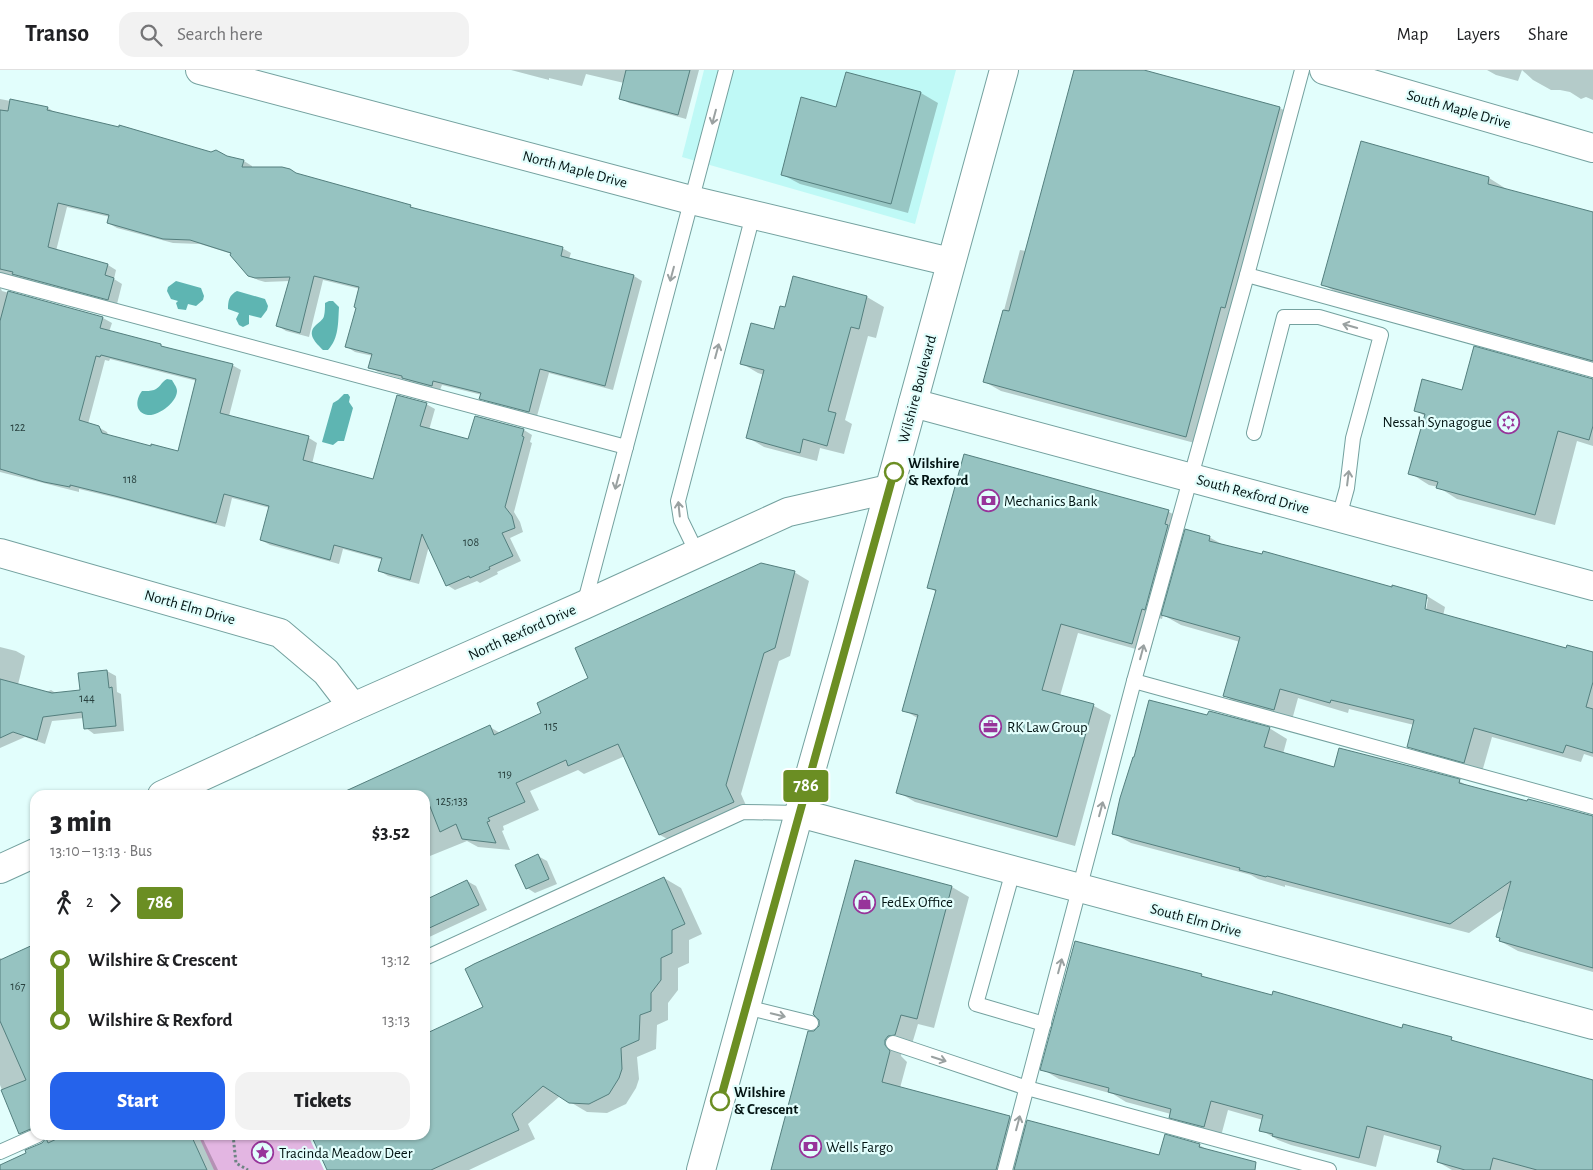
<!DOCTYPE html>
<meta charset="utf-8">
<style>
:root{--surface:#fff;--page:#f2f2f2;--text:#202124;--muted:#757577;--line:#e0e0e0;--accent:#2563eb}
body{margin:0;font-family:"Alegreya Sans",sans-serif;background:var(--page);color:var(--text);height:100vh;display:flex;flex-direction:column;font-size:19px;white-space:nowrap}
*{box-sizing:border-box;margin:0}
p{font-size:16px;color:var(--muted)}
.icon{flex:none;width:28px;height:28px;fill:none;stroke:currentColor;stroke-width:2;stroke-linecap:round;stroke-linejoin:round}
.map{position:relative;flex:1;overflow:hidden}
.panel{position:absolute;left:30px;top:720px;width:400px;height:350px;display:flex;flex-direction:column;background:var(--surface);border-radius:15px;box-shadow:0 1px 4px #0004}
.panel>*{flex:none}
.badge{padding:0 10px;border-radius:4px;font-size:18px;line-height:32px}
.map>.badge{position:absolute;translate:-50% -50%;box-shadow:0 0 0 2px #fff}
.legs{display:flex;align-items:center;gap:8px;height:55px;padding:0 20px;font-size:16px}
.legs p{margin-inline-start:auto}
.summary{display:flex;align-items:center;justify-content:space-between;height:85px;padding:0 20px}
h1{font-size:28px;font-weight:800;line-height:38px}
.action{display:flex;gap:10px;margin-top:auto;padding:10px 20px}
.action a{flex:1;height:58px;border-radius:15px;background:var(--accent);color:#fff;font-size:20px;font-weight:800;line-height:58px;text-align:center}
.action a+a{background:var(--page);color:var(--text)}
ul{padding:0 20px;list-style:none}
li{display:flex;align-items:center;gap:18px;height:60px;font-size:19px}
li i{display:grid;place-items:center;width:8px;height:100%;margin:0 6px;background:currentColor}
li i::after{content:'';width:12px;height:12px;margin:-6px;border:4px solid;border-radius:50%;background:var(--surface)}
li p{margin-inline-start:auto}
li:first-child i{background:linear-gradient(#0000 50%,currentColor 0)}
li:last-child i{background:linear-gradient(currentColor 50%,#0000 0)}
header{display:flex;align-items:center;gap:30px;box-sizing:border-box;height:70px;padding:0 25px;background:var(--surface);border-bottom:1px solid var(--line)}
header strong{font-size:24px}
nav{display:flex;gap:28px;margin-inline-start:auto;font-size:18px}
.search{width:350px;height:45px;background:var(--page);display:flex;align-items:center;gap:12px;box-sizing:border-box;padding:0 18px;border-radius:15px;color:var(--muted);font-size:19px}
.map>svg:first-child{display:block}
.built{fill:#bff9f6}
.green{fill:#e3b6e2}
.water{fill:#5eb5b2}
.shadow{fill:#0003;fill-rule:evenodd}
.building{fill:#96c3c1;stroke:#547f7e;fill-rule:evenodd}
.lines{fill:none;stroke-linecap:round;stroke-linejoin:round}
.lane-casing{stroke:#74a19f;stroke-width:16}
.street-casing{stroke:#74a19f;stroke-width:30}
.primary-casing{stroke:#74a19f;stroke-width:30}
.path{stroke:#6e8483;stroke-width:3;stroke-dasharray:2.5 2.5;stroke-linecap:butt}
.lane{stroke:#fff;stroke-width:14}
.street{stroke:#fff;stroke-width:28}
.primary{stroke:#fff;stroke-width:28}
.oneway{stroke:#9aa1a1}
.line-1-casing{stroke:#fff;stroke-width:11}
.line-1{stroke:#6b8e23;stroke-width:8}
.stop-1-dot{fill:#fff;stroke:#6b8e23;stroke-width:2.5}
.labels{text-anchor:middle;stroke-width:4.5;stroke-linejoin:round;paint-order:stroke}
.number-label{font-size:12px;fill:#28403e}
.street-label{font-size:15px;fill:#031413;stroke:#e2fefc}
.poi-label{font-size:15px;fill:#031413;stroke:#e2fefc;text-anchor:start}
.stop-label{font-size:15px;font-weight:bold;fill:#031413;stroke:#e2fefc;text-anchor:start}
</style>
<header>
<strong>Transo</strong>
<div class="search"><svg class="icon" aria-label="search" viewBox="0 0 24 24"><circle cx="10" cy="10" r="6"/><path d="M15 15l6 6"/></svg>Search here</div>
<nav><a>Map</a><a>Layers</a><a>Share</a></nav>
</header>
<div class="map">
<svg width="1593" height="1100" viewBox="0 0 1593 1100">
<rect width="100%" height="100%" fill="#e2fefc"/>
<polygon class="built" points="704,0 956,0 915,154 682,87"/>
<polygon class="green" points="198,1065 308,1065 324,1100 214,1100"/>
<g class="water">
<polygon points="176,211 201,218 204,226 203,230 196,236 188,234 186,240 178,239 176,233 178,231 171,229 167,221 168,217"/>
<path d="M237 221 265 229 268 236 267 240 261 248 249 245V254L243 257 239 255 236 249 239 243 228 239C228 231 229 225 237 221Z"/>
<path d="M329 231H333L339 237C338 253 339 268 328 280H323C316 273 306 264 316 255 319 252 323 250 324 246 325 242 325 237 325 233Z"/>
<path d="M167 309 172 310C174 314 177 317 177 321 177 332 159 346 148 345 135 343 135 330 142 321 146 321 151 321 154 320 160 318 161 312 167 309Z"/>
<polygon points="344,324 348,324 350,327 349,332 353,338 344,371 338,371 333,375 322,372 333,333 338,330"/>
</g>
<g class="shadow">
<polygon points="511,0 699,0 686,49 629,33 620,28 624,13 586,4 582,16 549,8 549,10"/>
<polygon points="1075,0 1139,0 1280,38 1296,47 1202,375 1001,321 985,312 1020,180 1026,181"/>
<polygon points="1487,0 1593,0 1593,30 1586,27 1581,29 1570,22 1560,20 1551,20 1533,10 1522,0 1518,11 1496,5"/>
<polygon points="921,23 938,33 908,143 800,114 783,105 837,38"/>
<polygon points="0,29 48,38 56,43 244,91 252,96 252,98 297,105 410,136 417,140 562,178 571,183 569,189 634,206 642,211 613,320 549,303 537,346 489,333 481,328 482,325 442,315 440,320 378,302 370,297 373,286 355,282 347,277 357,238 360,219 323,210 309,267 286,261 278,256 290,211 265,212 258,210 249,205 232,184 200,174 173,173 117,158 108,153 110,147 67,137 56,181 108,195 116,200 114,209 122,214 117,234 12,206 6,206 0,213"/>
<polygon points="1362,73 1489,108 1508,120 1593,143 1593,296 1341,225 1322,214"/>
<polygon points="794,207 867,227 884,237 876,268 868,266 845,350 852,354 844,384 820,378 817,391 764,377 747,367 764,305 758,303 741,293 775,261 785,239"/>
<path d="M0 217 2 221 103 248 112 253 109 262 232 295 241 300 229 346 309 368 317 373 312 394 373 410 426 334 435 339 429 360 469 371 524 360 532 365 530 372 532 373 514 442 520 452 523 462 510 468 521 491 497 502 498 504 480 513 477 511 455 520 447 515 429 476 419 514 388 506 380 501 383 490 343 479 339 494 270 475 261 470 270 438 232 428 225 457 125 430 79 419V422L0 402ZM110 289 197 311 179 382 152 378 109 367 107 362 98 357 88 354 105 290 109 291Z"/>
<polygon points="1593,309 1593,376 1577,371 1555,455 1457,429 1438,417 1429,415 1410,403 1425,346 1415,340 1463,321"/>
<path d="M965 386 1169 442 1186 451 1182 464 1185 466 1209 467 1225 476 1427 526 1445 537 1443 546 1567 579 1593 583V687L1584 684 1581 692 1492 667 1482 702 1426 687 1408 676 1414 655 1349 639 1348 643 1298 628 1292 650 1243 636 1225 626 1240 572 1181 555 1163 545 1162 549 1159 548 1150 583 1078 563 1060 626 1094 636 1111 645 1075 776 915 732 898 722 919 649 904 640 936 522 929 517ZM1426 529H1428L1425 546 1423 545Z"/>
<polygon points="794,502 809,511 790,586 779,591 741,724 748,740 675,773 660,765 625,686 584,704 578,700 530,721 539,740 503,756 504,760 502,761 510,780 478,777 467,771 425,788 425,725 340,725 490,657 500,663 543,644"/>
<polygon points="0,577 16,581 25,586 14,631 0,627"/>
<polygon points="107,601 116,606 117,622 121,624 124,661 94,664 86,658 84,648 52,651 45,674 25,667 0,678 0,643 51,620 57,624 82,621 80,604"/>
<polygon points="1208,646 1269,658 1287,669 1283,684 1335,698 1459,711 1470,717 1528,733 1593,747 1593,902 1518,881 1500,871 1501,869 1497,867 1505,838 1469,863 1285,815 1285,817 1258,809 1251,805 1131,773 1113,763"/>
<polygon points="538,786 547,791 557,814 535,823 527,818"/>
<polygon points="856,791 952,817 969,827 934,958 918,954 912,974 902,980 901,986 907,992 900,1018 1010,1047 1027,1057 1160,1087 1199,1075 1210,1081 1234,1100 772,1100 814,962 821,956"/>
<polygon points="664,808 681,818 702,864 689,870 689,893 678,898 678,920 668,933 668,950 657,955 656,979 637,987 639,1009 636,1018 626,1034 607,1043 587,1042 560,1026 528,1054 535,1069 469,1100 328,1100 312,1065 425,1065 425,966 485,938"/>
<polygon points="467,811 476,816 487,840 425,869 425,836"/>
<polygon points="35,876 35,1065 201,1065 218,1100 0,1100 0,1096 28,1083 46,1071 47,1067 35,1072 20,1063 0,1015 0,888 4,890"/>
<polygon points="1201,905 1209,910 1403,959 1451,969 1462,975 1593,1011 1593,1100 1452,1100 1438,1092 1441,1081 1384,1065 1376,1097 1291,1075 1278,1070 1261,1060 1263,1050 1228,1040 1221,1066 1188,1057 1171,1047 1171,1044 1126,1032 1113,1024 1059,1009 1042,999"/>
</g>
<g class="building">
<polygon points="626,0 690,0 678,45 619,29"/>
<polygon points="1074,0 1144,0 1280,37 1225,238 1221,237 1186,367 983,312 1003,240 1009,241"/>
<polygon points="846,2 921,22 891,134 781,105 801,27 836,37"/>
<polygon points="10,29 48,37 47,40 119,57 119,55 211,82 216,80 227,86 244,90 242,97 282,97 290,99 296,103 411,135 410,137 563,177 561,186 634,205 605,316 540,299 529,342 479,329 481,323 433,311 432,316 402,308 402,306 368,298 372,284 345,277 356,238 354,237 359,217 314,206 300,263 276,256 290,207 255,208 248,206 230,185 231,183 190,170 163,169 107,153 109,145 58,133 48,177 108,194 105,205 114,208 108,230 12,204 13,202 0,199 0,40 8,41"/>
<polygon points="1361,71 1489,107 1488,114 1593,142 1593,291 1321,215"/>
<polygon points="793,206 867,226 859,259 851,257 828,341 836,343 827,376 803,369 800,383 746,368 764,300 740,294 751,253 774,259 780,236 785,237"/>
<path d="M8 221 103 247 100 258 161 274V276L233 294 220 343 309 366 303 390 373 409 397 325 427 333 420 356 468 369 475 346 524 359 522 366 524 367 505 437 512 446 515 458 502 463 513 486 489 497 490 499 470 508 469 506 446 516 422 464 410 510 378 501 382 488 334 475 330 490 260 470 269 436 224 424 216 453 115 426 70 415V417L44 412 0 399V251ZM101 285 196 309 178 381 151 374V376L102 363 99 356 79 350 96 286 100 287Z"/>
<polygon points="1474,276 1593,309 1593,356 1589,370 1558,361 1535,445 1436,418 1438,412 1408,404 1425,344 1414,341 1422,309 1462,320"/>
<polygon points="964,384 1169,440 1165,454 1168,455 1145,540 1142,539 1132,574 1061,554 1042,620 1094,634 1057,767 896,723 918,645 902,641 936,520 927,518"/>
<polygon points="1185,459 1210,466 1209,471 1262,484 1263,481 1392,517 1392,515 1427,525 1425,539 1566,578 1567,575 1593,582 1593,612 1586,637 1593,639 1593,683 1566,675 1563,683 1474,658 1464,693 1407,677 1414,650 1331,630 1330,633 1280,619 1274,640 1223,626 1240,567 1161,545"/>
<polygon points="761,493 795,501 775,578 764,583 726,715 734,732 659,765 618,674 568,696 566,690 516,713 525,732 488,748 490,751 487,752 496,773 462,769 456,754 440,762 429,734 428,734 425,728 425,725 337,725 490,655 494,665 541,643 537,633 588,608 575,578"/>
<polygon points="107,600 109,618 112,617 116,656 84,659 82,642 43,647 37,670 13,662 0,668 0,609 52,623 80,620 78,603"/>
<polygon points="1149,630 1207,645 1209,641 1270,657 1264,677 1334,697 1339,678 1460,709 1459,713 1527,731 1528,729 1593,746 1593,898 1499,871 1500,868 1496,867 1511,811 1450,854 1267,806 1266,807 1239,800 1240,798 1112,764 1120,728 1133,687 1134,687"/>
<polygon points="538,784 549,809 526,819 515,795"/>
<polygon points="855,790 952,816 917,949 901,945 895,965 888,966 885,970 885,975 890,981 882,1012 1010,1046 996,1100 771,1100 808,961 814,961 819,956 819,950 813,944"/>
<polygon points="664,807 685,854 672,860 672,883 661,888 661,910 651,923 651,941 640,945 639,970 621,978 622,999 619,1008 609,1024 589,1034 569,1033 543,1016 512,1044 519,1060 431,1100 327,1100 311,1065 425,1065 425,964 483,937 465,899 474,894"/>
<polygon points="467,810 479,835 425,860 425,830"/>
<polygon points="1075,871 1202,904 1201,906 1272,925 1273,921 1402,958 1403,954 1452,967 1451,970 1593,1010 1593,1100 1537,1100 1493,1088 1490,1100 1465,1100 1437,1092 1441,1076 1367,1056 1359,1088 1272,1066 1273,1064 1259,1061 1263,1045 1211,1031 1204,1057 1169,1048 1171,1039 1108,1022 1109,1018 1040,1000"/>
<polygon points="35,874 35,1057 19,1064 1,1020 26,1010 0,951 0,890"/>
<polygon points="1027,1050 1159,1085 1165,1064 1200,1074 1199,1077 1256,1092 1255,1100 1014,1100"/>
<polygon points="65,1065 191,1065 207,1100 0,1100 0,1095 26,1083 25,1080 42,1073 46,1068 48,1073"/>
</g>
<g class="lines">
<defs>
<g id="lane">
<polyline points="1247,205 1593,300"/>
<polyline points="0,210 626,377"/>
<polyline points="1254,363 1284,247 1319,247 1381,265 1353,368 1347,418 1339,447"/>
<polyline points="697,483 681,450 678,431 753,145"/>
<polyline points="584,535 726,0"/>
<polyline points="1134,611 1593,737"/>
<polyline points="1013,801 976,934 1044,954"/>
<polyline points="425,888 743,742 799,743"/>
<polyline points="746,937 811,953"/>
<polyline points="893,973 1027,1018 1329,1100"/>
<polyline points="0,1082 38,1065"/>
<polyline points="1005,1100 1134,611 1247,205 1302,0"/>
</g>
<g id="street">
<polyline points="200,0 691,130 951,192"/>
<polyline points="1324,0 1593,78"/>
<polyline points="913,333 1593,516"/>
<polyline points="0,483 280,563 326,602 353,637"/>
<polyline points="162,725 353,637 584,535 788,442 889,419"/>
<polyline points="799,743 1593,955"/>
<polyline points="0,799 35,783"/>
</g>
<polyline id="primary" points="701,1100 799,743 850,563 1004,0"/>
</defs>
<use href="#lane" class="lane-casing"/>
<use href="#street" class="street-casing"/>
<use href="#primary" class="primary-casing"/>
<polyline class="path" points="233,1065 236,1093 248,1100"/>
<use href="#lane" class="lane"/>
<use href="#street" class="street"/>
<use href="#primary" class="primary"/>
</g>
<defs><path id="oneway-shaft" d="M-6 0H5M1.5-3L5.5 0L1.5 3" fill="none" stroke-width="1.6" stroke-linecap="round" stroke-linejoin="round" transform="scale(1.25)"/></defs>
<g class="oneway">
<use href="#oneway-shaft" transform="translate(714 47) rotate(105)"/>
<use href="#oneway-shaft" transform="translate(672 204) rotate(105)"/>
<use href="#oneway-shaft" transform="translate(1350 256) rotate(-164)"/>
<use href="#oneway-shaft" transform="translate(717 281) rotate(-75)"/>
<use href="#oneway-shaft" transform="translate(1348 408) rotate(-83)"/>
<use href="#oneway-shaft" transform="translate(617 412) rotate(105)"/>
<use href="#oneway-shaft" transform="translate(679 439) rotate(-96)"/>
<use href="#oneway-shaft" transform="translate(1142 582) rotate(-75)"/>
<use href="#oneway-shaft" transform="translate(1101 739) rotate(-75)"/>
<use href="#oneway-shaft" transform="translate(1060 896) rotate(-75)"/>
<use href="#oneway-shaft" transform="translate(778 945) rotate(14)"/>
<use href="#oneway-shaft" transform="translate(939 989) rotate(18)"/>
<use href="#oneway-shaft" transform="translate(1018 1053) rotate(-75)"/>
</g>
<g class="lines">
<defs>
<polyline id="line-1" points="720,1031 894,402"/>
</defs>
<use href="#line-1" class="line-1-casing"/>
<use href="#line-1" class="line-1"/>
</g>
<defs>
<symbol id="synagogue-ring" viewBox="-11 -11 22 22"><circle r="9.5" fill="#e2fefc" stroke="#97349a" stroke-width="1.5"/><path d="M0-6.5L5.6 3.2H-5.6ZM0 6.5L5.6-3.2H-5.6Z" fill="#97349a"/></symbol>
<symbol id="bank-ring" viewBox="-11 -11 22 22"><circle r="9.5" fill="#e2fefc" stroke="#97349a" stroke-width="1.5"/><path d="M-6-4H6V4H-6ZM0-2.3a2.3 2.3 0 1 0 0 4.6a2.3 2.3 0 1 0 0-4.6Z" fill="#97349a"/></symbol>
<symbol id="office-ring" viewBox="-11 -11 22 22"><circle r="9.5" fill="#e2fefc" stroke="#97349a" stroke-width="1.5"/><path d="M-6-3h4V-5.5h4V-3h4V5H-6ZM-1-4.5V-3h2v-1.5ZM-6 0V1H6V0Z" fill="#97349a"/></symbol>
<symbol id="shop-ring" viewBox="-11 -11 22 22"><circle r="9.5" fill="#e2fefc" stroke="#97349a" stroke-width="1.5"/><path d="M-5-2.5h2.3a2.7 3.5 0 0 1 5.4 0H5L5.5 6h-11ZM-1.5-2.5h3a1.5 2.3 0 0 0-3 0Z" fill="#97349a"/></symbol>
<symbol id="sight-ring" viewBox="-11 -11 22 22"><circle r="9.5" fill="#e2fefc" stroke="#97349a" stroke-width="1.5"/><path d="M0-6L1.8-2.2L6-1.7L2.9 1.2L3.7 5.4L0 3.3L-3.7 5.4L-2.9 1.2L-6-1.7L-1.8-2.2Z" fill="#97349a"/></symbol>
</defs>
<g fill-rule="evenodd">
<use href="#synagogue-ring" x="1496" y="340" width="25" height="25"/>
<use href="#bank-ring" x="976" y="418" width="25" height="25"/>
<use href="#office-ring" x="978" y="644" width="25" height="25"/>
<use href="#shop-ring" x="852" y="820" width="25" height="25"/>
<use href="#bank-ring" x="798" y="1064" width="25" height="25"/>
<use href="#sight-ring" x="250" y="1070" width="25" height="25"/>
</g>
<g class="stop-1-dot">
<circle cx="894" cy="402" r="9"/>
<circle cx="720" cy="1031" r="9"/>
</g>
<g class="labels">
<g class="number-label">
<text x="18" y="361">122</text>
<text x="130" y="413">118</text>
<text x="471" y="476">108</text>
<text x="87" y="632">144</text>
<text x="551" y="660">115</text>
<text x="505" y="708">119</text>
<text x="452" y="735">125;133</text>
<text x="18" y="920">167</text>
</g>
<g class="street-label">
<text transform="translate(1459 39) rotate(16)" y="5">South Maple Drive</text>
<text transform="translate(575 99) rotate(15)" y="5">North Maple Drive</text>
<text transform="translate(917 319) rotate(-75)" y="5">Wilshire Boulevard</text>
<text transform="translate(1253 424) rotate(15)" y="5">South Rexford Drive</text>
<text transform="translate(190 537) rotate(16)" y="5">North Elm Drive</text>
<text transform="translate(522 562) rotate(-24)" y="5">North Rexford Drive</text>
<text transform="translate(1196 850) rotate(15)" y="5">South Elm Drive</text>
</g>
<g class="poi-label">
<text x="1492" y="357" text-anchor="end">Nessah Synagogue</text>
<text x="1004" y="436">Mechanics Bank</text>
<text x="1007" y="662">RK Law Group</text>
<text x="881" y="837">FedEx Office</text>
<text x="826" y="1082">Wells Fargo</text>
<text x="279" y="1088">Tracinda Meadow Deer</text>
</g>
<g class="stop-label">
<text x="908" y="398">Wilshire<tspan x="908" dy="17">&amp; Rexford</tspan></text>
<text x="734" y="1027">Wilshire<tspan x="734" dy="17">&amp; Crescent</tspan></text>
</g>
</g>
</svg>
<b class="badge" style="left:806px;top:716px;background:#6b8e23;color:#fff">786</b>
<section class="panel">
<div class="summary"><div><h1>3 min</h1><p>13:10 – 13:13 · Bus</p></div><b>$3.52</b></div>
<div class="legs"><svg class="icon" aria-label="walk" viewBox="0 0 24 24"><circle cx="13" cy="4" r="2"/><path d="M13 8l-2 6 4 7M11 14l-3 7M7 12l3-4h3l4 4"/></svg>2<svg class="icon" aria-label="forward" viewBox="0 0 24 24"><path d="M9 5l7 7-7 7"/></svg><b class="badge" style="background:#6b8e23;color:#fff">786</b></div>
<ul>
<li><i style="color:#6b8e23"></i><b>Wilshire &amp; Crescent</b><p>13:12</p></li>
<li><i style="color:#6b8e23"></i><b>Wilshire &amp; Rexford</b><p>13:13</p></li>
</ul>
<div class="action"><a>Start</a><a>Tickets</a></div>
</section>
</div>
